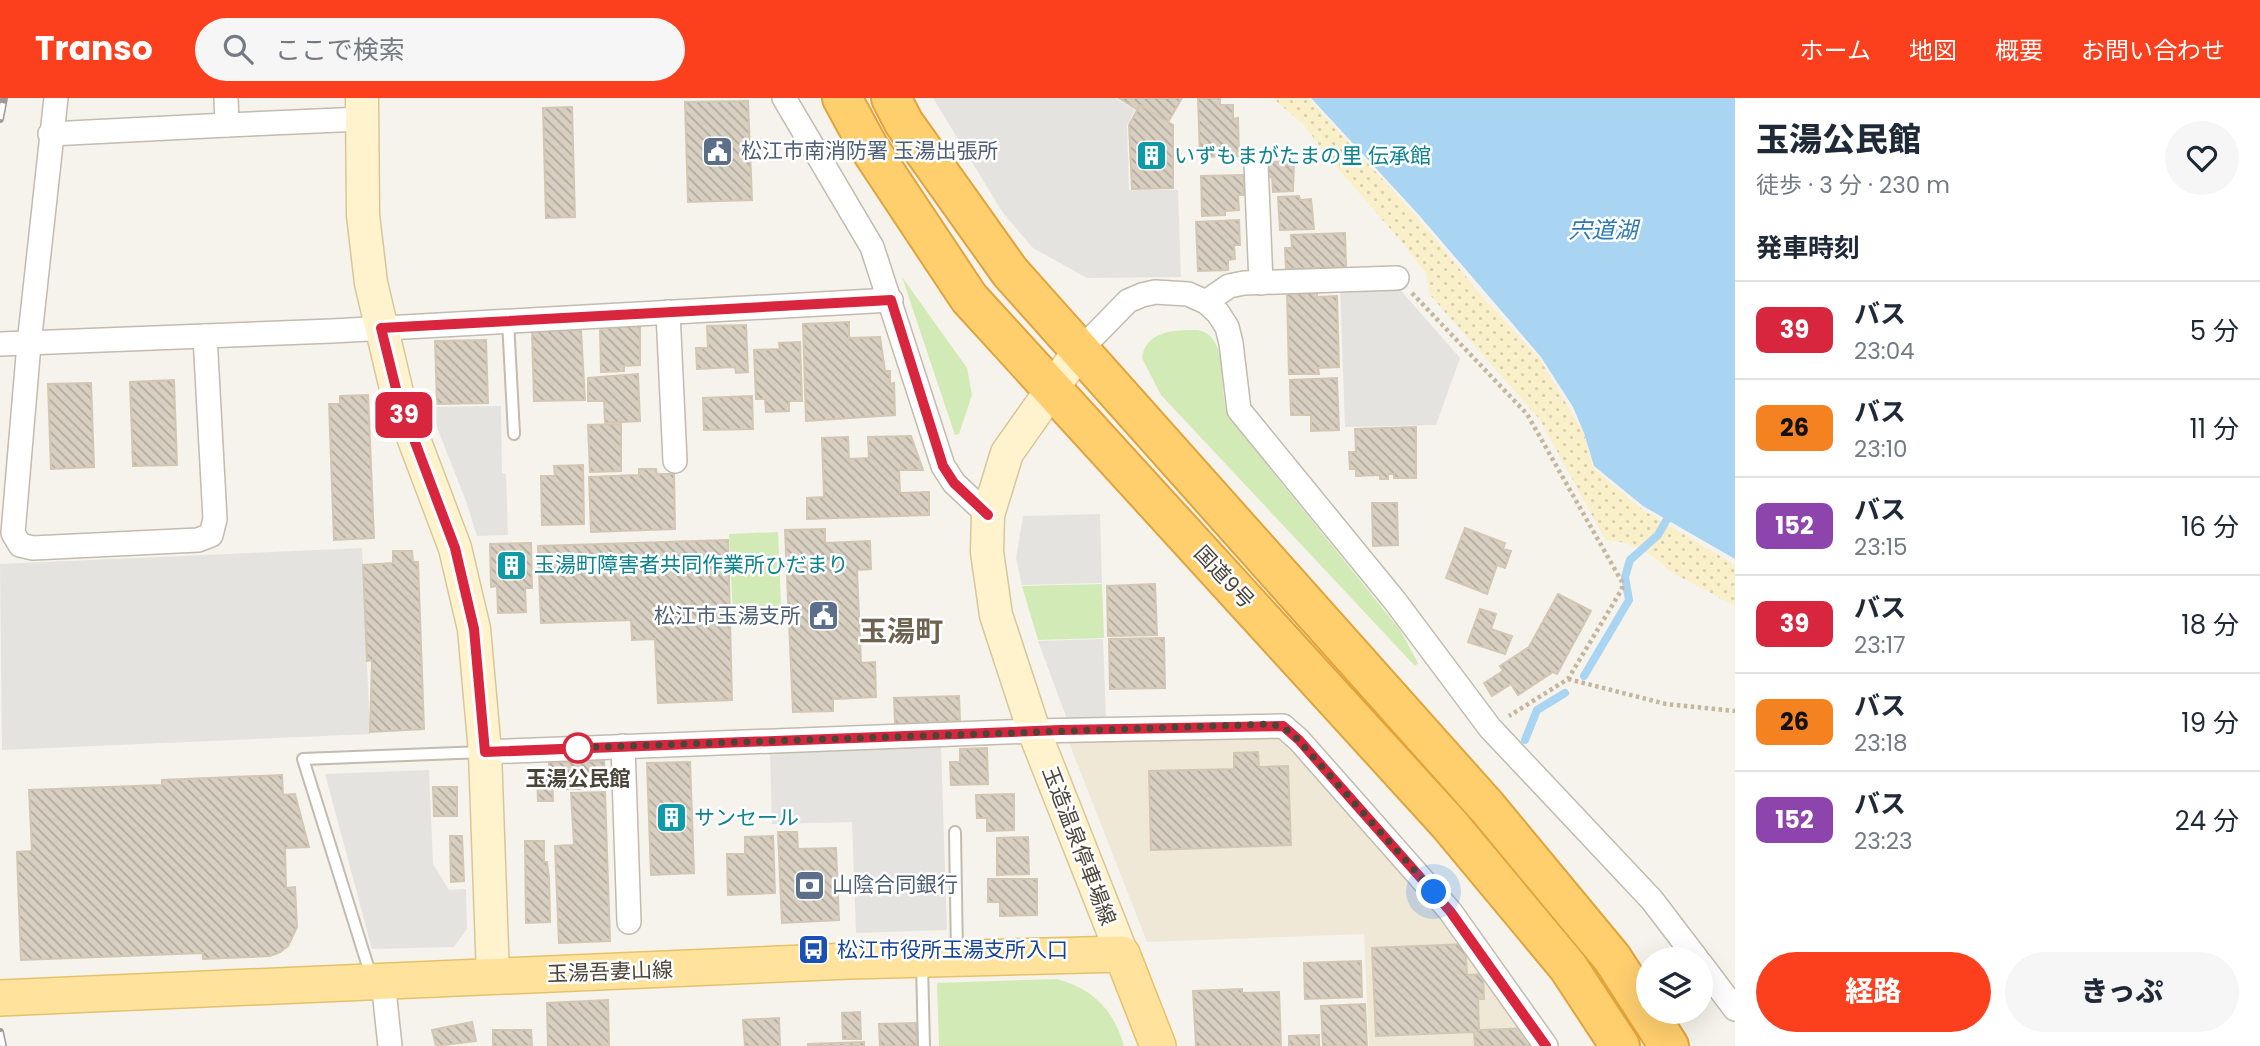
<!DOCTYPE html>
<html lang="ja">
<meta charset="utf-8">
<style>
:root{--surface:#fff;--page:#f6f6f7;--text:#1f2937;--muted:#747a83;--line:#e0e1e3;--accent:#fc3f1d}
body{margin:0;font-family:Poppins,"Noto Sans JP",sans-serif;background:var(--page);color:var(--text);height:100vh;display:flex;flex-direction:column;font-size:26px;white-space:nowrap}
*{box-sizing:border-box;margin:0}
p{font-size:23px;color:var(--muted)}
.icon{flex:none;width:38px;height:38px;fill:none;stroke:currentColor;stroke-width:2;stroke-linecap:round;stroke-linejoin:round}
.map{position:relative;flex:1;overflow:hidden}
.details{display:flex;flex-direction:column;background:var(--surface);width:525px}
.details>*{flex:none}
.badge{padding:0 14px;border-radius:10px;font-size:24px;line-height:46px}
.buttons{position:absolute;left:1636px;top:849px;display:grid;gap:14px}
.buttons a{display:grid;place-items:center;width:77px;height:77px;border-radius:50%;background:var(--surface);box-shadow:0 7px 28px #0002;font-size:35px}
.you{position:absolute;width:35px;height:35px;margin:-18px;border:5px solid #fff;border-radius:50%;background:#1a73e8;box-shadow:0 0 0 10px #1a73e833}
.map>.badge{position:absolute;translate:-50% -50%;box-shadow:0 0 0 4px #fff}
h2{padding:0 21px;font-size:26px;line-height:63px}
.round{display:grid;place-items:center;flex:none;width:74px;height:74px;border-radius:37px;background:var(--page)}
.summary{display:flex;align-items:center;justify-content:space-between;height:119px;padding:0 21px}
h1{font-size:33px;font-weight:800;line-height:52px}
.primary-button{display:flex;gap:14px;margin-top:auto;padding:14px 21px}
.primary-button a{flex:1;height:80px;border-radius:42px;background:var(--accent);color:#fff;font-size:28px;font-weight:800;line-height:80px;text-align:center}
.primary-button a+a{background:var(--page);color:var(--text)}
ul{padding:0;list-style:none}
li{display:flex;align-items:center;gap:21px;height:98px;padding:0 21px;border-top:2px solid var(--line)}
li div{flex:1}
li b{display:block;font-size:26px}
li em{font-style:normal}
li .badge{min-width:77px;font-weight:700;text-align:center}
header{display:flex;align-items:center;gap:42px;box-sizing:border-box;height:98px;padding:0 35px;background:var(--accent);color:#fff}
header strong{font-size:33px}
nav{display:flex;gap:38px;margin-inline-start:auto;font-size:24px}
.search{width:490px;height:63px;background:var(--page);display:flex;align-items:center;gap:18px;box-sizing:border-box;padding:0 24px;border-radius:38px;color:var(--muted);font-size:26px}
main{display:flex;flex:1;min-height:0}
.map>svg:first-child{display:block}
.education{fill:#efe8d6}
.green{fill:#d2eab5}
.sand{fill:url(#sand-dots)}
.parking{fill:#e5e3e0}
.water{fill:#a9d4f2}
.lines{fill:none;stroke-linecap:round;stroke-linejoin:round}
.stream{stroke:#a9d4f2;stroke-width:8}
.building{fill:url(#building-back-hatch);stroke:#d3c7b4;stroke-width:2}
.lane-casing{stroke:#c2bbae;stroke-width:14}
.street-casing{stroke:#c2bbae;stroke-width:26}
.secondary-casing{stroke:#d6c79b;stroke-width:35}
.primary-casing{stroke:#e6c16a;stroke-width:38}
.highway-casing{stroke:#e0a43c;stroke-width:42}
.path{stroke:#c4b79f;stroke-width:4.5;stroke-dasharray:3.5 3.5;stroke-linecap:butt}
.lane{stroke:#fff;stroke-width:10}
.street{stroke:#fff;stroke-width:23}
.secondary{stroke:#fff3cd;stroke-width:32}
.primary{stroke:#ffe39c;stroke-width:35}
.highway{stroke:#ffcf6e;stroke-width:38}
.rail-casing{stroke:#9a9a9a;stroke-width:8}
.rail{stroke:#fff;stroke-width:5;stroke-dasharray:16;stroke-linecap:butt}
.line-casing{stroke:#fff;stroke-width:16}
.line{stroke:#d7263d;stroke-width:10}
.walk{stroke:#4b4439;stroke-width:7;stroke-dasharray:0 12.6}
.stop-dot{fill:#fff;stroke:#d7263d;stroke-width:3.5}
.labels{text-anchor:middle;stroke-width:5;stroke-linejoin:round;paint-order:stroke}
.service-label{font-size:21px;fill:#4e5e75;stroke:#fff;text-anchor:start}
.culture-label{font-size:21px;fill:#0d838f;stroke:#fff;text-anchor:start}
.street-label{font-size:21px;fill:#4b4439;stroke:#fff}
.stop-label{font-size:21px;font-weight:bold;fill:#4b4439;stroke:#fff}
.transit-label{font-size:21px;fill:#164399;stroke:#fff;text-anchor:start}
.water-label{font-size:23px;font-style:italic;fill:#2e7ab2;stroke:#fff}
.district-label{font-size:28px;font-weight:bold;fill:#6e6250;stroke:#fff}
</style>
<header>
<strong>Transo</strong>
<div class="search"><svg class="icon" aria-label="search" viewBox="0 0 24 24"><circle cx="10" cy="10" r="6"/><path d="M15 15l6 6"/></svg>ここで検索</div>
<nav><a>ホーム</a><a>地図</a><a>概要</a><a>お問い合わせ</a></nav>
</header>
<main>
<div class="map">
<svg width="1735" height="948" viewBox="0 0 1735 948">
<defs>
<pattern id="sand-dots" width="8" height="8" patternUnits="userSpaceOnUse" patternTransform="scale(1.75)"><rect width="8" height="8" fill="#f9efc9"/><path d="M2 2h.1M6 6h.1" fill="none" stroke="#d7cead" stroke-width="1.8" stroke-linecap="round"/></pattern>
<pattern id="building-back-hatch" width="6" height="6" patternUnits="userSpaceOnUse" patternTransform="scale(1.75)"><rect width="6" height="6" fill="#d8cfc1"/><path d="M-1 5l2 2M0 0l6 6M5-1l2 2" fill="none" stroke="#b1aa9e"/></pattern>
</defs>
<rect width="100%" height="100%" fill="#f6f3ec"/>
<polygon class="education" points="1281,632 1448,823 1534,948 1369,948 1364,836 1147,844 1068,642"/>
<g class="green">
<polygon points="902,179 967,270 972,297 959,336 955,337"/>
<path d="M1197 232C1232 237 1216 294 1230 321L1400 532 1418 565 1415 568 1161 297 1142 260C1146 232 1176 232 1197 232Z"/>
<polygon points="778,434 781,507 779,508 779,517 733,519 729,436"/>
<polygon points="1102,486 1104,540 1038,542 1022,488"/>
<path d="M1057 881C1093 891 1114 912 1124 948H939L937 885Z"/>
</g>
<path class="sand" d="M1273 0H1308L1417 119 1486 203 1540 261 1584 336 1593 370 1643 412 1735 467V508L1669 473C1656 457 1627 441 1606 443L1540 322 1430 197 1426 175 1401 143 1331 63 1304 27Z"/>
<g class="parking">
<polygon points="933,0 1115,0 1135,12 1127,27 1129,92 1178,92 1181,179 1087,180 1033,150 1003,115"/>
<polygon points="1396,187 1460,260 1436,327 1345,329 1340,189"/>
<polygon points="501,308 502,375 506,376 508,437 477,438 466,403 429,309"/>
<polygon points="1100,416 1102,485 1022,487 1016,460 1023,418"/>
<polygon points="362,450 370,636 2,652 0,466"/>
<polygon points="1103,541 1106,620 1067,621 1038,543"/>
<polygon points="941,648 947,832 856,835 852,724 772,726 770,654"/>
<polygon points="429,672 433,766 449,792 466,791 467,831 454,849 372,851 325,676"/>
</g>
<polygon class="water" points="1311,0 1735,0 1735,461 1643,408 1594,368 1584,335 1573,309 1541,259 1418,116"/>
<g class="lines">
<g class="stream">
<polyline points="1584,578 1629,502 1625,479 1630,462 1658,437 1671,414"/>
<polyline points="1525,642 1537,612 1565,595"/>
</g>
</g>
<g class="building">
<polygon points="1119,0 1182,0 1165,29"/>
<polygon points="1198,0 1220,0 1220,7 1233,7 1233,21 1238,20 1239,58 1200,59"/>
<polygon points="748,3 752,102 688,104 685,4"/>
<polygon points="1140,7 1173,27 1173,90 1132,91 1129,27"/>
<polygon points="572,9 575,119 546,120 543,10"/>
<polygon points="1294,63 1293,93 1273,94 1272,79 1268,79 1267,64"/>
<polygon points="1244,77 1244,97 1238,97 1239,112 1225,113 1225,117 1202,118 1201,78"/>
<polygon points="1299,98 1300,102 1311,101 1314,131 1280,132 1278,99"/>
<polygon points="1239,122 1240,147 1234,147 1235,161 1228,162 1228,172 1198,173 1196,124"/>
<polygon points="1345,135 1346,169 1286,171 1285,150 1292,150 1291,137"/>
<polygon points="1317,193 1317,199 1337,198 1339,269 1318,270 1319,276 1289,276 1287,194"/>
<polygon points="849,224 849,240 880,239 885,273 890,273 890,286 894,285 895,317 806,323 803,226"/>
<polygon points="640,227 640,267 624,268 624,273 601,274 600,228"/>
<polygon points="746,227 748,274 736,275 735,269 697,271 696,250 708,250 707,228"/>
<polygon points="581,232 585,302 534,303 532,233"/>
<polygon points="486,242 488,305 437,306 435,243"/>
<polygon points="800,244 802,303 789,303 789,313 766,314 765,301 756,301 754,252 780,251 779,245"/>
<polygon points="638,276 640,323 605,325 604,303 588,303 588,280"/>
<polygon points="1337,280 1339,332 1311,333 1311,317 1291,317 1290,282"/>
<polygon points="174,282 177,367 133,368 130,284"/>
<polygon points="91,285 94,369 51,371 48,286"/>
<polygon points="368,297 374,440 334,442 329,306 340,306 340,298"/>
<polygon points="752,298 753,331 704,332 703,300"/>
<polygon points="621,326 621,373 590,374 588,327"/>
<polygon points="1416,329 1416,380 1394,380 1394,376 1388,376 1388,381 1380,381 1380,377 1356,378 1356,371 1350,371 1349,354 1356,354 1355,331"/>
<polygon points="911,338 923,372 899,372 900,395 929,394 929,417 807,421 807,400 824,399 822,340 848,339 849,361 869,360 868,339"/>
<polygon points="583,367 584,426 542,427 541,378 555,378 554,368"/>
<polygon points="639,371 656,371 657,376 674,376 675,431 591,434 589,379 639,377"/>
<polygon points="1372,405 1397,405 1398,447 1373,448"/>
<polygon points="1465,430 1505,445 1503,451 1511,453 1505,470 1497,467 1487,496 1446,480"/>
<polygon points="825,431 825,445 870,443 871,471 857,472 861,565 875,564 876,599 833,601 833,613 793,614 785,432"/>
<polygon points="728,442 732,602 658,605 655,541 632,542 631,522 541,525 538,448"/>
<polygon points="531,445 532,490 525,490 526,514 498,515 497,488 491,489 490,446"/>
<polygon points="393,453 412,453 413,464 418,464 424,631 370,634 372,562 367,563 363,467 393,465"/>
<polygon points="1155,486 1157,537 1108,538 1107,488"/>
<polygon points="1558,496 1591,513 1557,576 1553,574 1518,597 1511,586 1492,598 1484,585 1503,573 1500,568 1529,549"/>
<polygon points="1480,511 1496,516 1491,531 1512,538 1505,556 1468,544"/>
<polygon points="1164,540 1165,590 1110,591 1109,541"/>
<polygon points="959,598 960,623 895,626 894,600"/>
<polygon points="987,650 988,686 951,687 950,664 960,664 960,651"/>
<polygon points="1258,654 1259,669 1288,668 1291,747 1151,752 1149,673 1234,671 1234,655"/>
<polygon points="604,663 605,675 580,676 580,691 554,691 554,674 549,675 549,664"/>
<polygon points="690,664 694,775 651,777 647,665"/>
<polygon points="552,676 553,703 538,703 537,677"/>
<polygon points="282,677 283,697 295,696 309,749 285,750 286,790 295,789 297,829 288,848 280,854 270,858 203,861 203,855 21,862 17,754 32,753 29,692 162,687 162,682"/>
<polygon points="433,689 457,689 457,718 434,718"/>
<polygon points="605,694 610,843 559,845 555,748 574,747 571,695"/>
<polygon points="1014,696 1014,732 987,733 987,720 977,720 976,697"/>
<polygon points="778,734 797,734 798,751 836,750 839,822 782,825"/>
<polygon points="450,738 462,738 464,783 451,784"/>
<polygon points="773,738 775,795 728,797 727,756 745,756 745,739"/>
<polygon points="1028,739 1029,776 997,777 997,740"/>
<polygon points="525,743 544,743 544,764 547,764 549,779 550,824 526,825"/>
<polygon points="988,781 1037,781 1037,817 1000,818 1000,804 988,804"/>
<polygon points="1465,846 1467,877 1483,876 1484,901 1478,901 1479,932 1530,930 1531,948 1475,948 1474,934 1376,938 1372,850"/>
<polygon points="1361,863 1362,899 1305,901 1304,865"/>
<polygon points="1242,891 1242,895 1279,894 1281,948 1196,948 1193,893"/>
<polygon points="608,902 609,948 548,948 547,905"/>
<polygon points="1365,906 1367,948 1323,948 1321,908"/>
<polygon points="860,914 861,941 843,941 842,915"/>
<polygon points="779,920 780,948 745,948 743,922"/>
<polygon points="472,924 476,943 436,948 432,932"/>
<polygon points="916,925 917,948 880,948 879,926"/>
<polygon points="493,932 531,932 532,948 493,948"/>
<polygon points="1319,937 1319,948 1289,948 1289,938"/>
<polygon points="864,944 864,948 808,948 808,946"/>
</g>
<g class="lines">
<defs>
<g id="lane">
<polyline points="508,223 514,336"/>
<polyline points="955,734 957,857"/>
<polyline points="922,867 924,948"/>
<polyline points="371,878 303,661 483,654"/>
</g>
<g id="street">
<polyline points="56,0 29,246 13,435 20,447 33,450 198,442 211,437 215,421 205,238"/>
<polyline points="226,0 227,27 362,21"/>
<polyline points="784,0 872,149 943,368 954,385 988,417"/>
<polyline points="50,36 227,27"/>
<polyline points="1256,65 1261,185"/>
<polyline points="1206,204 1229,188 1244,185 1397,180"/>
<polyline points="668,214 675,363"/>
<polyline points="0,246 332,233 891,202"/>
<polyline points="1079,253 1128,203 1142,197 1155,194 1188,196 1206,204 1218,215 1227,229 1231,245 1239,312 1395,503 1490,630 1652,802 1697,861"/>
<polyline points="623,648 629,824"/>
<polyline points="485,654 1034,633 1283,628 1299,642 1450,813 1546,948"/>
<polyline points="1701,866 1735,911"/>
<polyline points="383,883 390,948"/>
</g>
<g id="secondary">
<polyline points="362,0 363,117 371,185 398,299 455,450 474,531 485,654 493,878"/>
<polyline points="1079,253 1007,355 988,417 987,454 996,517 1034,633 1122,856"/>
</g>
<polyline id="primary" points="0,900 849,863 1122,856 1158,948"/>
<g id="highway">
<polyline points="842,0 868,48 969,200 1449,726 1568,869 1620,948"/>
<polyline points="891,0 904,25 1010,174 1487,709 1612,860 1669,948"/>
</g>
</defs>
<use href="#lane" class="lane-casing"/>
<use href="#street" class="street-casing"/>
<use href="#secondary" class="secondary-casing"/>
<use href="#primary" class="primary-casing"/>
<use href="#highway" class="highway-casing"/>
<g class="path">
<polyline points="1412,195 1527,316 1622,484 1622,491 1568,581 1509,618"/>
<polyline points="1568,581 1666,606 1735,613"/>
</g>
<use href="#lane" class="lane"/>
<use href="#street" class="street"/>
<use href="#secondary" class="secondary"/>
<use href="#primary" class="primary"/>
<use href="#highway" class="highway"/>
<defs>
<g id="rail">
<polyline points="0,21 4,0"/>
<polyline points="0,934 3,948"/>
</g>
</defs>
<use href="#rail" class="rail-casing"/>
<use href="#rail" class="rail"/>
</g>
<g class="lines">
<defs>
<polyline id="line" points="988,417 954,385 943,368 891,202 381,230 398,299 455,450 474,531 485,654 1061,632 1283,628 1299,642 1450,813 1546,948"/>
</defs>
<use href="#line" class="line-casing"/>
<use href="#line" class="line"/>
<polyline class="walk" points="578,650 568,650 1273,626 1291,634 1434,794"/>
</g>
<defs>
<symbol id="civic-square" viewBox="-11 -11 22 22"><rect x="-9" y="-9" width="18" height="18" rx="4" fill="#5c6f8a" stroke="#fff"/><path d="M-.6-6.5H3V-4.5H.6V-3L4-1V1h2V6H-6V1h2V-1L-.6-3ZM-1.2 2.5V6h2.4V2.5Z" fill="#fff"/></symbol>
<symbol id="building-square" viewBox="-11 -11 22 22"><rect x="-9" y="-9" width="18" height="18" rx="4" fill="#0f9aa8" stroke="#fff"/><path d="M-4-6H4V6H1V3H-1V6H-4ZM-2.5-4.3h1.7v1.8h-1.7ZM.8-4.3h1.7v1.8H.8ZM-2.5-1h1.7V.8h-1.7ZM.8-1h1.7V.8H.8Z" fill="#fff"/></symbol>
<symbol id="bank-square" viewBox="-11 -11 22 22"><rect x="-9" y="-9" width="18" height="18" rx="4" fill="#5c6f8a" stroke="#fff"/><path d="M-6-4H6V4H-6ZM0-2.3a2.3 2.3 0 1 0 0 4.6a2.3 2.3 0 1 0 0-4.6Z" fill="#fff"/></symbol>
<symbol id="bus-square" viewBox="-11 -11 22 22"><rect x="-9" y="-9" width="18" height="18" rx="4" fill="#1a4fb4" stroke="#fff"/><path d="M-5-6H5V4H4V6H2V4H-2V6H-4V4H-5ZM-3.5-4V0h7V-4ZM-3.5 1.2v1.5H-2V1.2ZM2 1.2v1.5H3.5V1.2Z" fill="#fff"/></symbol>
</defs>
<g fill-rule="evenodd">
<use href="#civic-square" x="700" y="36" width="35" height="35"/>
<use href="#building-square" x="1134" y="40" width="35" height="35"/>
<use href="#building-square" x="494" y="450" width="35" height="35"/>
<use href="#civic-square" x="806" y="500" width="35" height="35"/>
<use href="#building-square" x="654" y="702" width="35" height="35"/>
<use href="#bank-square" x="792" y="770" width="35" height="35"/>
<use href="#bus-square" x="796" y="834" width="35" height="35"/>
</g>
<circle class="stop-dot" cx="578" cy="650" r="14"/>
<g class="labels">
<g class="service-label">
<text x="741" y="60">松江市南消防署 玉湯出張所</text>
<text x="801" y="525" text-anchor="end">松江市玉湯支所</text>
<text x="832" y="794">山陰合同銀行</text>
</g>
<g class="culture-label">
<text x="1174" y="65">いずもまがたまの里 伝承館</text>
<text x="534" y="474">玉湯町障害者共同作業所ひだまり</text>
<text x="694" y="727">サンセール</text>
</g>
<g class="street-label">
<text transform="translate(1224 479) rotate(47)" y="7">国道9号</text>
<text transform="translate(1079 748) rotate(69)" y="7">玉造温泉停車場線</text>
<text transform="translate(610 874) rotate(-2)" y="7">玉湯吾妻山線</text>
</g>
<g class="stop-label">
<text x="578" y="688">玉湯公民館</text>
</g>
<g class="transit-label">
<text x="837" y="859">松江市役所玉湯支所入口</text>
</g>
<g class="water-label">
<text x="1603" y="140">宍道湖</text>
</g>
<g class="district-label">
<text x="901" y="543">玉湯町</text>
</g>
</g>
</svg>
<div class="buttons">
<a><svg class="icon" aria-label="layers" viewBox="0 0 24 24"><path d="M12 4l9 5-9 5-9-5zM3 14l9 5 9-5"/></svg></a>
</div>
<div class="you" style="left:1434px;top:794px"></div>
<b class="badge" style="left:404px;top:317px;background:#d7263d;color:#fff">39</b>
</div>
<section class="details">
<div class="summary"><div><h1>玉湯公民館</h1><p>徒歩 · 3 分 · 230 m</p></div><a class="round"><svg class="icon" aria-label="heart" viewBox="0 0 24 24"><path d="M12 20l-8-8c-3-5 5-10 8-4 3-6 11-1 8 4z"/></svg></a></div>
<h2>発車時刻</h2>
<ul>
<li><span class="badge" style="background:#d7263d;color:#fff">39</span><div><b>バス</b><p>23:04</p></div><em>5 分</em></li>
<li><span class="badge" style="background:#f58220;color:#111">26</span><div><b>バス</b><p>23:10</p></div><em>11 分</em></li>
<li><span class="badge" style="background:#8e44ad;color:#fff">152</span><div><b>バス</b><p>23:15</p></div><em>16 分</em></li>
<li><span class="badge" style="background:#d7263d;color:#fff">39</span><div><b>バス</b><p>23:17</p></div><em>18 分</em></li>
<li><span class="badge" style="background:#f58220;color:#111">26</span><div><b>バス</b><p>23:18</p></div><em>19 分</em></li>
<li><span class="badge" style="background:#8e44ad;color:#fff">152</span><div><b>バス</b><p>23:23</p></div><em>24 分</em></li>
</ul>
<div class="primary-button"><a>経路</a><a>きっぷ</a></div>
</section>
</main>
